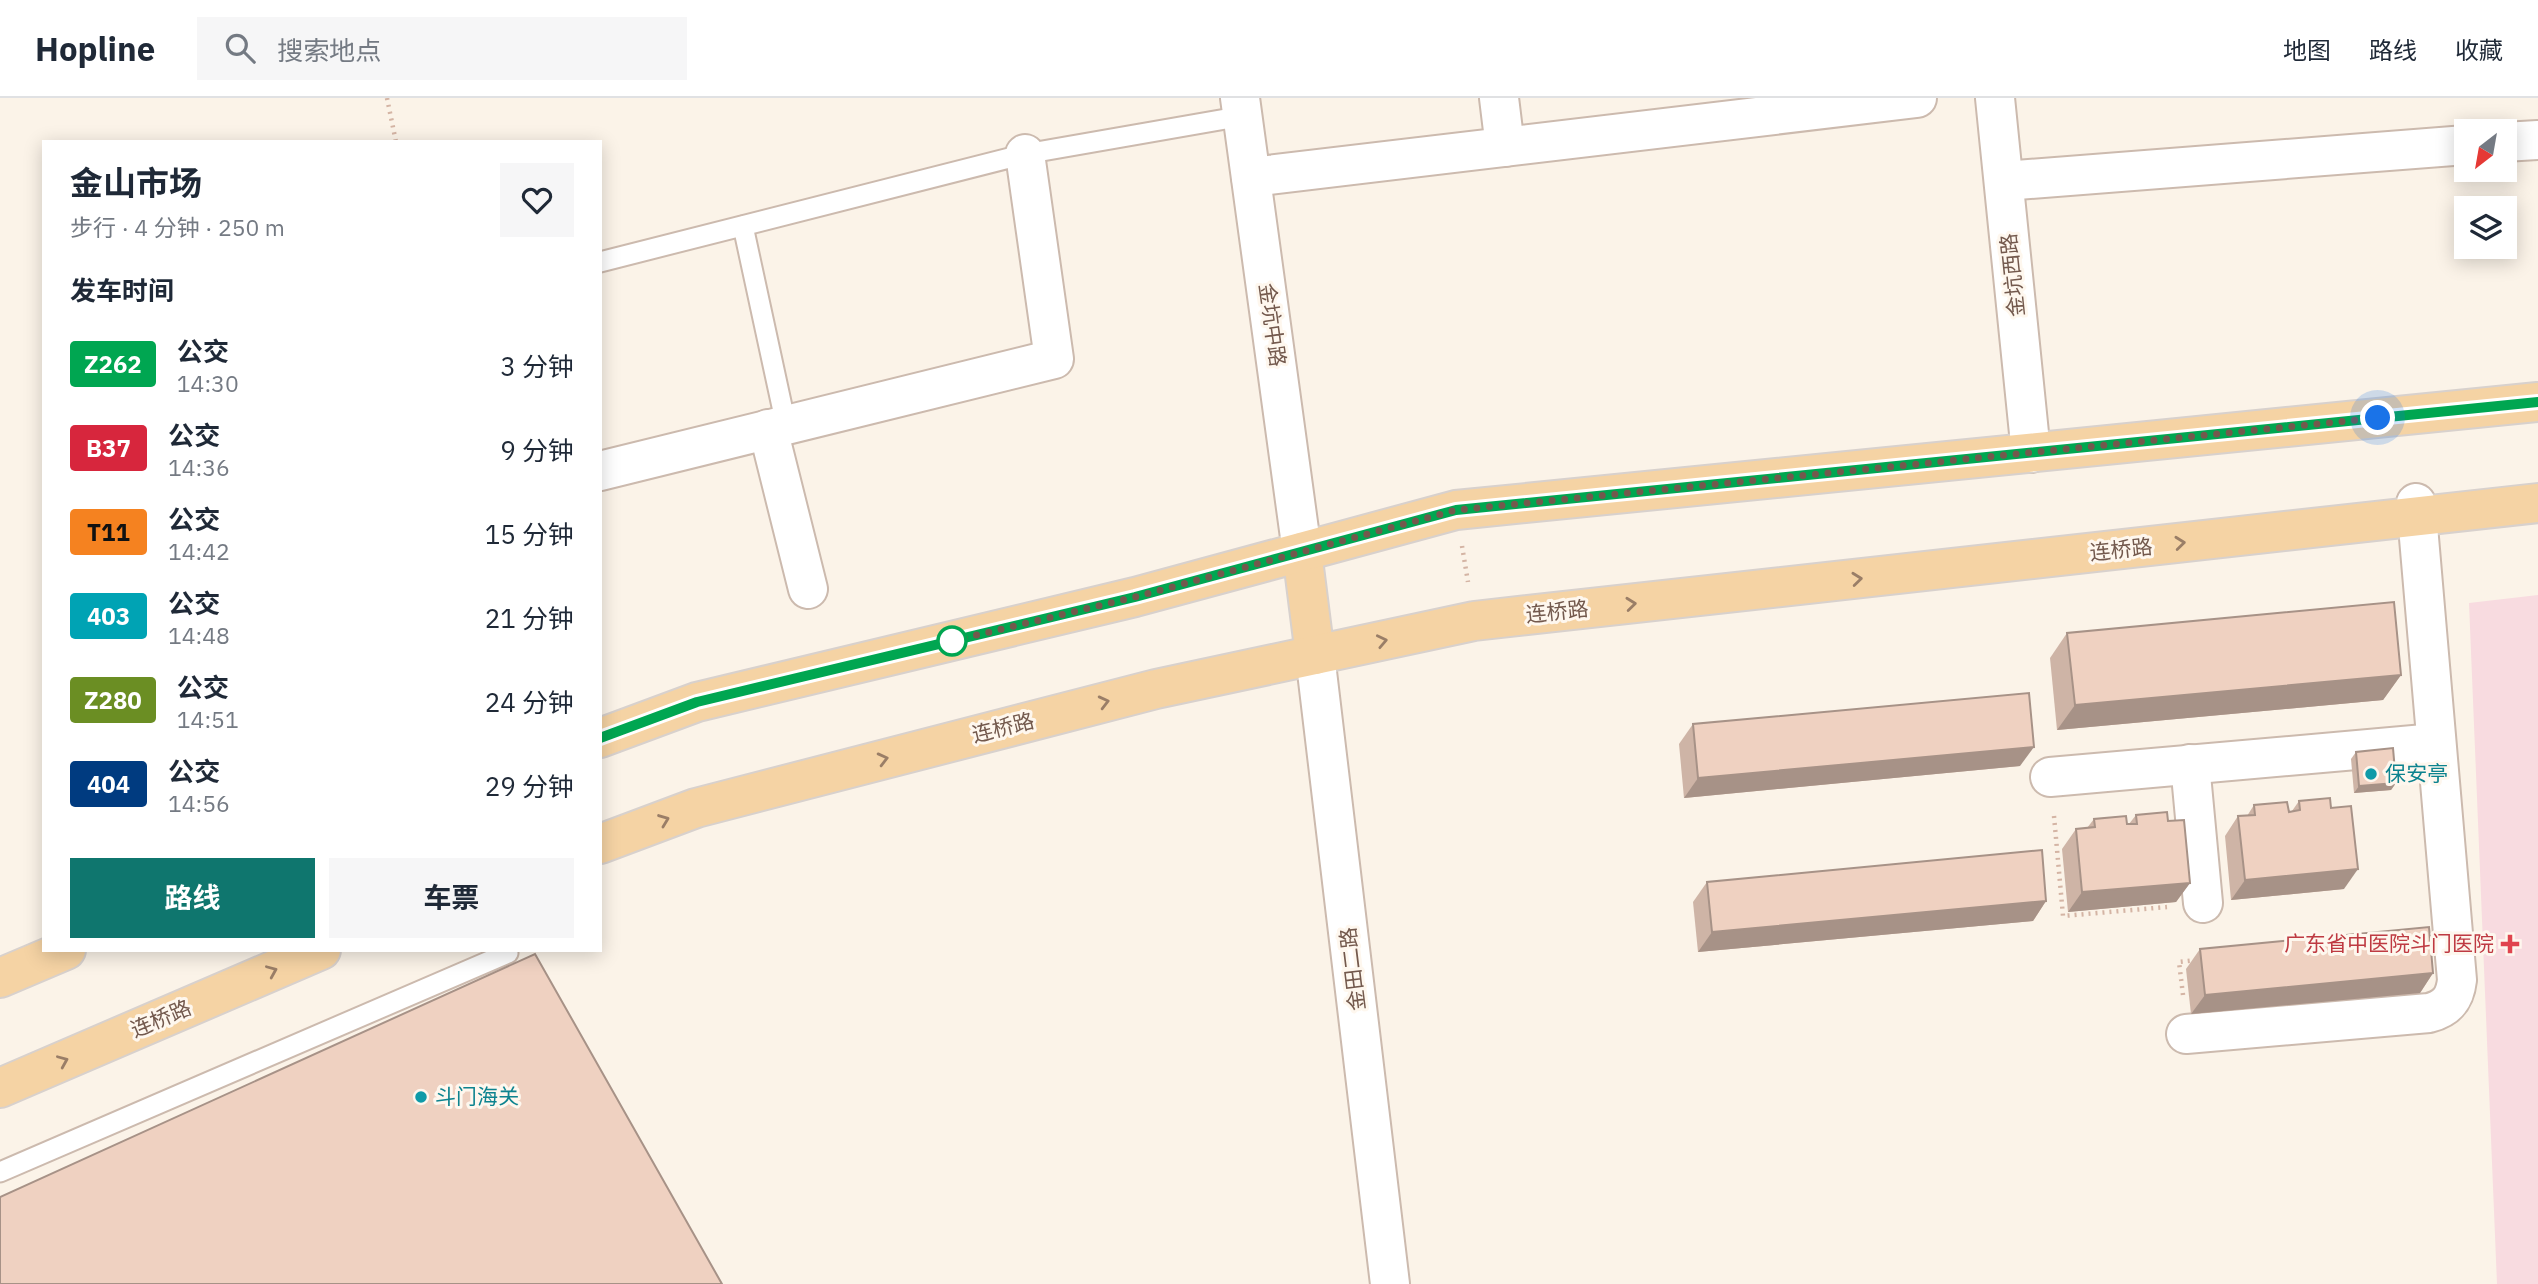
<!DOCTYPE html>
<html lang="zh">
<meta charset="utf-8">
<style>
:root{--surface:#fff;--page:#f6f6f7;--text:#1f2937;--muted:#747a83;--line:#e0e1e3;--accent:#0f766e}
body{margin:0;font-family:"IBM Plex Sans","Noto Sans SC",sans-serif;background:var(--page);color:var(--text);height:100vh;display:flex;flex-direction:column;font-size:26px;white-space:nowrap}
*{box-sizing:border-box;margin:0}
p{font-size:23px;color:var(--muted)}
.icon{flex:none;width:38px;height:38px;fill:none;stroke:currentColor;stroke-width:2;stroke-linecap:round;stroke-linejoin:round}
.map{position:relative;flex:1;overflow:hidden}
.side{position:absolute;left:42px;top:42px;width:560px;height:812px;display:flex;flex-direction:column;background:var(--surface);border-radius:0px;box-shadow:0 4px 18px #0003}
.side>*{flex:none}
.badge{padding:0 14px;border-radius:5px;font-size:24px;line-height:46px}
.needle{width:46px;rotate:211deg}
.fabs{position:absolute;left:2454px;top:21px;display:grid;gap:14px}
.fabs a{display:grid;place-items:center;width:63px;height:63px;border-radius:0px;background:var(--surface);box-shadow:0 4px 18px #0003;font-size:35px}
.you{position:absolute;width:35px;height:35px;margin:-18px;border:5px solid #fff;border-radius:50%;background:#1a73e8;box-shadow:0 0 0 10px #1a73e833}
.map>.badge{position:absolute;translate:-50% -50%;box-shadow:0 0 0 4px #fff}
h2{padding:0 28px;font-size:26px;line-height:63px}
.round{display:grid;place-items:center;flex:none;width:74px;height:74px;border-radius:0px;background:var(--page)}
.overview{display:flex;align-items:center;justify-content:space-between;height:119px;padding:0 28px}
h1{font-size:33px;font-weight:700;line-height:52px}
.button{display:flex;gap:14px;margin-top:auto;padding:14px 28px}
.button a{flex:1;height:80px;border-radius:0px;background:var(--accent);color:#fff;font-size:28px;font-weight:700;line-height:80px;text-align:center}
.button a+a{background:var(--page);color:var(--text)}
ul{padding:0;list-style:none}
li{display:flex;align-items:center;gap:21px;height:84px;padding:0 28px}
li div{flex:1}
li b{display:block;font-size:26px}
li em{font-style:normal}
li .badge{min-width:77px;font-weight:700;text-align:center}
header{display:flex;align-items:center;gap:42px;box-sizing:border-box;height:98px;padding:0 35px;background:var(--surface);border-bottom:2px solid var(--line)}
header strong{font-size:33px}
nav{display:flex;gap:38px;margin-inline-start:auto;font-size:24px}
.search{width:490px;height:63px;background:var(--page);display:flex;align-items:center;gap:18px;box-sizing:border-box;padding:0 24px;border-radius:0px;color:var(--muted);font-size:26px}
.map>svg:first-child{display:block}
.medical{fill:#f8dbe0}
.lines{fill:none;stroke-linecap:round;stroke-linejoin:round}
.service-casing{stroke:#ccbaae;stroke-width:23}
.minor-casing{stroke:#ccbaae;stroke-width:42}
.tertiary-casing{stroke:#ccbaae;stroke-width:42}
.primary-casing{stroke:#d8d1cd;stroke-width:42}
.path{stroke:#d4b4a4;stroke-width:4.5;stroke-dasharray:2 5;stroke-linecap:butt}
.service{stroke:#fff;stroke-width:19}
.minor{stroke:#fff;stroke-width:38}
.tertiary{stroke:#fff;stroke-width:38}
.primary{stroke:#f5d3a4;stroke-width:38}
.wall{fill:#ceb4a6}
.shaded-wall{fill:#a79287}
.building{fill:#efd1c1;stroke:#a79287;stroke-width:2}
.oneway{stroke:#9a7e67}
.line-casing{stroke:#fff;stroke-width:16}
.line{stroke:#00a651;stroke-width:10}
.walk{stroke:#73594d;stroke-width:7;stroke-dasharray:0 12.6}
.stop-dot{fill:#fff;stroke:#00a651;stroke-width:3.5}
.culture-dot{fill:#0f9aa8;stroke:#fef7ee;stroke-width:2.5}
.health-dot{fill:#e0444e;stroke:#fef7ee;stroke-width:2.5}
.labels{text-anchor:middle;stroke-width:6;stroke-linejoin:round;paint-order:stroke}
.street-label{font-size:21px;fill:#73594d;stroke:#fef7ee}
.culture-label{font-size:21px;fill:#0d838f;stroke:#fef7ee;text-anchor:start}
.health-label{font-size:21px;fill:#be3a42;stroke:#fef7ee;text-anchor:end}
</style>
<header>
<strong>Hopline</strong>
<div class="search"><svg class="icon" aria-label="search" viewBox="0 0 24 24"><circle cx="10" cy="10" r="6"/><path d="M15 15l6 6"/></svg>搜索地点</div>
<nav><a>地图</a><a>路线</a><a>收藏</a></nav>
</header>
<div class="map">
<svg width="2538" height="1186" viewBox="0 0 2538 1186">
<rect width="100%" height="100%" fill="#fbf3e8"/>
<polygon class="medical" points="2538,497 2538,1186 2497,1186 2469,505"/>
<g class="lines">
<defs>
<g id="service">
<polyline points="743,128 786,327"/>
<polyline points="600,164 1025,56 1243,18"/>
<polyline points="0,1074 508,855"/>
</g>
<g id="minor">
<polyline points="1240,0 1302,454"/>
<polyline points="1499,0 1505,49"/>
<polyline points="1995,0 2031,355"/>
<polyline points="2504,44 2538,42"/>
<polyline points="1251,79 1917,0"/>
<polyline points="2004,83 2466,47"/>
<polyline points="768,331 808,491"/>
<polyline points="600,373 1054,261 1025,56"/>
<polyline points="2190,666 2203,805"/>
<polyline points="2050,679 2436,645"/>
<path d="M2186 936 2429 915C2448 910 2455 900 2457 882L2416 405"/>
</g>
<polyline id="tertiary" points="1315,557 1390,1186"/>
<g id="primary">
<polyline points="1302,454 1315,557"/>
<polyline points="600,640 697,604 1135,499 1456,412 2538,304"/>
<polyline points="600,746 696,710 1156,591 1474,523 2538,405"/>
<polyline points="0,880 66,852"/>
<polyline points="0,990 321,852"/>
</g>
</defs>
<use href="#service" class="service-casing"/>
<use href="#minor" class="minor-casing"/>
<use href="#tertiary" class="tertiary-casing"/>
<use href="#primary" class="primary-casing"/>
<g class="path">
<polyline points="387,0 396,44"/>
<polyline points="1462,448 1468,484"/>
<polyline points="2054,718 2063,818 2167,809"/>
<polyline points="2183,897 2179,864 2196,862"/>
</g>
<use href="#service" class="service"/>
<use href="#minor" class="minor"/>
<use href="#tertiary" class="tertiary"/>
<use href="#primary" class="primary"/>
</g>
<g class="wall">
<polygon points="2067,535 2401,577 2383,602 2057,632 2050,560"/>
<polygon points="1693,626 2020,668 1684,700 1679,646"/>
<polygon points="2356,654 2396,685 2391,692 2354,695 2351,661"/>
<polygon points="2299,703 2331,710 2344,791 2231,802 2225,738 2238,718 2247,718 2254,707 2289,714 2292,713"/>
<polygon points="2136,717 2168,723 2190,785 2176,804 2068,814 2062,751 2076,731 2087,730 2094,721 2129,726"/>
<polygon points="1707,784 2046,803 2033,823 1698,854 1693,804"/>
<polygon points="2200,851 2433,875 2420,895 2191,916 2186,871"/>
</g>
<g class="shaded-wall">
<polygon points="2401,577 2383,602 2057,632 2075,607"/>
<polygon points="2034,649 2020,668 1684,700 1698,680"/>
<polygon points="2396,685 2391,692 2354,695 2359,688"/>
<polygon points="2358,771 2344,791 2231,802 2245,782"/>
<polygon points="2190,785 2176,804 2068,814 2082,794"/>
<polygon points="2046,803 2033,823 1698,854 1712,834"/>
<polygon points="2433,875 2420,895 2191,916 2205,897"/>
</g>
<g class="building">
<polygon points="2394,504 2401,577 2075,607 2067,535"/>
<polygon points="2029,595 2034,649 1698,680 1693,626"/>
<polygon points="2393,650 2396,685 2359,688 2356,654"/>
<polygon points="2330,700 2331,710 2351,708 2358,771 2245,782 2238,718 2255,717 2254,707 2287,704 2289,714 2300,712 2299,703"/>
<polygon points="2167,714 2168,723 2184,722 2190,785 2082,794 2076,731 2095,729 2094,721 2126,718 2127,726 2137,726 2136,717"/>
<polygon points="2042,752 2046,803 1712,834 1707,784"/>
<polygon points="2429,829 2433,875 2205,897 2200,851"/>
<polygon points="535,856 722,1186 0,1186 0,1099"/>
</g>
<defs><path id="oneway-chevron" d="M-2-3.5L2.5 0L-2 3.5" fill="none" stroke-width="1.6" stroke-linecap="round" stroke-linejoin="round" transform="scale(1.75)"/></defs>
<g class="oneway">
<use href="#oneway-chevron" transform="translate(2180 445) rotate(-6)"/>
<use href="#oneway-chevron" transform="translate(1857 481) rotate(-6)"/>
<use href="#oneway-chevron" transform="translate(1631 506) rotate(-6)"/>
<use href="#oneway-chevron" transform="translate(1382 543) rotate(-12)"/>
<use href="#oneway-chevron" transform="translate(1104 604) rotate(-14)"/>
<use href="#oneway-chevron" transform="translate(883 661) rotate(-14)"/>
<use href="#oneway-chevron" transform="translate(664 722) rotate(-21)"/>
<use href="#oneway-chevron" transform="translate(272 873) rotate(-23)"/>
<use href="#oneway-chevron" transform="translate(63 963) rotate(-23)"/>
</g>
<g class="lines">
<defs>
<polyline id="line" points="600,640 697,604 1135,499 1456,412 2538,304"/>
</defs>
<use href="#line" class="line-casing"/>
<use href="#line" class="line"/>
<polyline class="walk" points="952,543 1135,499 1456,412 2378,320"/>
</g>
<circle class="stop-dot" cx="952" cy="543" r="14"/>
<g class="culture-dot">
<circle cx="2371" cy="676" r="7"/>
<circle cx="421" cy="999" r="7"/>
</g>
<path class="health-dot" d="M2506.5 835.5h7v7h7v7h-7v7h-7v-7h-7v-7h7z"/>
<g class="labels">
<g class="street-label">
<text transform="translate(2013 177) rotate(-96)" y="7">金坑西路</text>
<text transform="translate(1272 227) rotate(82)" y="7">金坑中路</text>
<text transform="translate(2121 452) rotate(-6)" y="7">连桥路</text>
<text transform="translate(1557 514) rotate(-6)" y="7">连桥路</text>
<text transform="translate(1003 630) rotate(-14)" y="7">连桥路</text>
<text transform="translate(1353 871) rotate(-97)" y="7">金田二路</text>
<text transform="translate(161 921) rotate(-23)" y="7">连桥路</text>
</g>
<g class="culture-label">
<text x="2385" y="683">保安亭</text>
<text x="435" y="1006">斗门海关</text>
</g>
<g class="health-label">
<text x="2494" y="853">广东省中医院斗门医院</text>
</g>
</g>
</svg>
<div class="fabs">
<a><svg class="needle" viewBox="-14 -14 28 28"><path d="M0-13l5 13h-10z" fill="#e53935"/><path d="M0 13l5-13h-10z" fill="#747a83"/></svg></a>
<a><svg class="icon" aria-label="layers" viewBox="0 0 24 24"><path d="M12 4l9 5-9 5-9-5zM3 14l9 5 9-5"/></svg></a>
</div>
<div class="you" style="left:2378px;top:320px"></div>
<section class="side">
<div class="overview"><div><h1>金山市场</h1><p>步行 · 4 分钟 · 250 m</p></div><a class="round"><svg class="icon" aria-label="heart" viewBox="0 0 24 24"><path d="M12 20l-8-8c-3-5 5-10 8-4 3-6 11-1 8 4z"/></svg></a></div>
<h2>发车时间</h2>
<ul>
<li><span class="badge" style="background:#00a651;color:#fff">Z262</span><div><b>公交</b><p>14:30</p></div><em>3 分钟</em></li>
<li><span class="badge" style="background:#d7263d;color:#fff">B37</span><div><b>公交</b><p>14:36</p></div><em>9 分钟</em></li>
<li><span class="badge" style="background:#f58220;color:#111">T11</span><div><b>公交</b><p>14:42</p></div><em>15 分钟</em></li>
<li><span class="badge" style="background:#00a3b4;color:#fff">403</span><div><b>公交</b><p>14:48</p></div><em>21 分钟</em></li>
<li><span class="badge" style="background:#6b8e23;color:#fff">Z280</span><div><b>公交</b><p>14:51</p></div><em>24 分钟</em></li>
<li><span class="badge" style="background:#003b80;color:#fff">404</span><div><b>公交</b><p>14:56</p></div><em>29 分钟</em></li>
</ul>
<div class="button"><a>路线</a><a>车票</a></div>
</section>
</div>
